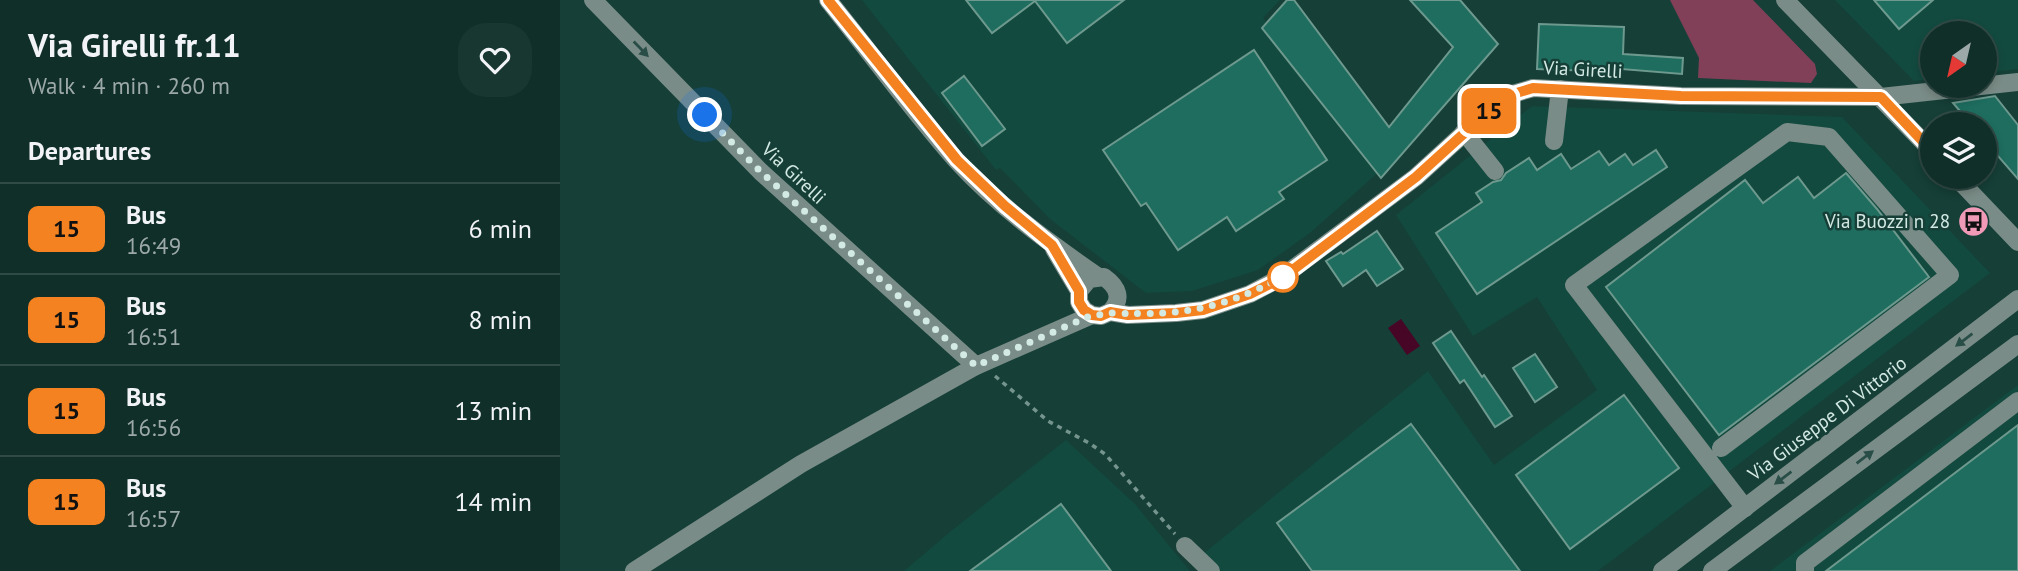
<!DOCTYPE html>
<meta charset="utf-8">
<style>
:root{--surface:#102f29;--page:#193731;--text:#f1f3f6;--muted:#9ca9a8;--line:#304a46}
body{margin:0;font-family:"PT Sans",sans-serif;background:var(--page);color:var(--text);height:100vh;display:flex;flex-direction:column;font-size:26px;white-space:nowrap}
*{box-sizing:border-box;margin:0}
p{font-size:23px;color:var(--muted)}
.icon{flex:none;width:38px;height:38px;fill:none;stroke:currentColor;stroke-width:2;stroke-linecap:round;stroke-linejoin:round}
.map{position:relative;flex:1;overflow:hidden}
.panel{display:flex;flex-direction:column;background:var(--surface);width:560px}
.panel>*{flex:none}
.badge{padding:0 14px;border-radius:10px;font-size:24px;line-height:46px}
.needle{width:46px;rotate:214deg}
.fabs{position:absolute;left:1360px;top:21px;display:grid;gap:14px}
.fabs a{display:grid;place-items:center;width:77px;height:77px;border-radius:50%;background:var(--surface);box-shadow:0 4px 10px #0003,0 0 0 2px var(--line);font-size:35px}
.you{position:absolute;width:35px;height:35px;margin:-18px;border:5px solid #fff;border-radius:50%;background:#1a73e8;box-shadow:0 0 0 10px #1a73e833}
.map>.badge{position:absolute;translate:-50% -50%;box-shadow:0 0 0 4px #fff}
h2{padding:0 28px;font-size:26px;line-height:63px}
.round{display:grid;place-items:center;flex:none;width:74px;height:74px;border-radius:28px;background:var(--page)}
.headline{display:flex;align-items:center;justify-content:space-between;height:119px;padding:0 28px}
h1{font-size:33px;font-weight:700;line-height:52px}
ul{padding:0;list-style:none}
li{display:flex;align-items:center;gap:21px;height:91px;padding:0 28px;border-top:2px solid var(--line)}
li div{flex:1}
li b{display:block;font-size:26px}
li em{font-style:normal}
li .badge{min-width:77px;font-weight:700;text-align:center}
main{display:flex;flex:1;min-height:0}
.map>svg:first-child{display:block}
.built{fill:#134a3f}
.green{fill:#814058}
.water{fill:#470625}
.building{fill:#1e6d5f;stroke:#6e998e;stroke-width:2}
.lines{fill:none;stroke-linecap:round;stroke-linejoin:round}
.path{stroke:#74948d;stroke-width:3.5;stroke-dasharray:5 5;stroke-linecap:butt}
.minor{stroke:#7a8c87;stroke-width:18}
.oneway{fill:#294e47}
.line-casing{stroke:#fff;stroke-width:16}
.line{stroke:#f58220;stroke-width:10}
.walk{stroke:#d3e9e3;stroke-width:7;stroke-dasharray:0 12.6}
.stop-dot{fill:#fff;stroke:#f58220;stroke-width:3.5}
.labels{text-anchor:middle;stroke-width:5;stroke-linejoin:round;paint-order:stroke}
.street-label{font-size:19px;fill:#d3e9e3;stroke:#153f37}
.poi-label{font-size:19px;fill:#d3e9e3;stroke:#153f37;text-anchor:end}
</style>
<main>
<section class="panel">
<div class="headline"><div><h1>Via Girelli fr.11</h1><p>Walk · 4 min · 260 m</p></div><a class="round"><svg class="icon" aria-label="heart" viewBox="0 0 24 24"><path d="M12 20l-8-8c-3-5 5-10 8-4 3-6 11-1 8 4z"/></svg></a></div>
<h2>Departures</h2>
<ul>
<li><span class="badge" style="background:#f58220;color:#111">15</span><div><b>Bus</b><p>16:49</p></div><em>6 min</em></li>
<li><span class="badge" style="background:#f58220;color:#111">15</span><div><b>Bus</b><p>16:51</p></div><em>8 min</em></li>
<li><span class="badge" style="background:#f58220;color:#111">15</span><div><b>Bus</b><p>16:56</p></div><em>13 min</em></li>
<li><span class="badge" style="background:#f58220;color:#111">15</span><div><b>Bus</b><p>16:57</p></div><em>14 min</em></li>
</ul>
</section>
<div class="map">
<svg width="1458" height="571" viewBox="0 0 1458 571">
<rect width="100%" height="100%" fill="#153f37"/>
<g class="built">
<polygon points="302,0 720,0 703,18 821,170 750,233 698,270 632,291 586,293 490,219 440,168 436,170"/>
<polygon points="1275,0 1458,0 1458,69 1425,73 1424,33 1372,33 1372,79 1354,81"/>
<polygon points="972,106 1282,117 1430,273 1038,571 661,571 643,554 868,371 934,465 1037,390 977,297 913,336 836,215"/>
<polygon points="1458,385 1458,571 1210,571"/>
<polygon points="506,440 575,504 630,571 344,571 391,531"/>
</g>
<polygon class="green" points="1110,0 1193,0 1255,64 1257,74 1251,83 1138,78 1139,58"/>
<polygon class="water" points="841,319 860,346 847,355 828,328"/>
<g class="building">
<polygon points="406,0 564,0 507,43 475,1 432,33"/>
<polygon points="727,0 734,0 829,127 893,47 850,0 900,0 938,44 821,178 702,28"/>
<polygon points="1314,0 1373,0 1339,29"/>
<polygon points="979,24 1064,27 1063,54 1123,58 1122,74 1062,69 1062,72 977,69"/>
<polygon points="694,50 767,160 719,192 724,199 676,231 667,217 618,250 586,203 581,206 543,150"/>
<polygon points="404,76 445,129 422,146 382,93"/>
<polygon points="1435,96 1458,125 1458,179 1424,140 1424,124 1411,124 1393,103"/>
<polygon points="1096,150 1107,167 917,294 876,233 922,202 916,193 933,182 941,180 946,173 969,158 977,170 1001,154 1011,169 1039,151 1049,165 1065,154 1073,165"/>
<polygon points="1286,173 1317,209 1369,277 1159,435 1046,287 1185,180 1203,203 1238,177 1254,198"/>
<polygon points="817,231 843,269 817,286 806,270 783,286 766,261 781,252 783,254"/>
<polygon points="891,331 922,377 924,375 952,416 935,427 904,380 900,383 873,343"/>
<polygon points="975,354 997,387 975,402 953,368"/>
<polygon points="1064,395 1119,468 1010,549 956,475"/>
<polygon points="851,424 960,571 752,571 717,523"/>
<polygon points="1458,425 1458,571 1266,571"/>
<polygon points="501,504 551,571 410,571"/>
</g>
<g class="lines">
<polyline class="path" points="435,376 488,421 529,443 545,454 615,534"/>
<g class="minor">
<polyline points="33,0 201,172 416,366"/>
<path d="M268 0C310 52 352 110 396 160 437 205 488 242 537 276"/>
<polyline points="1225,0 1372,151"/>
<polyline points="904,132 935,171"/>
<polyline points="994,141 1000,89"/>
<polyline points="1396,177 1458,242"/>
<polyline points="494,249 519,291"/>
<path d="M550 312C563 299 558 287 544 277L529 279 519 291V302L524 310 532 315 541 316 550 312 568 315 616 313 643 310 690 294 722 277 856 177 913 125 949 95 973 88 1121 96 1321 97 1458 82"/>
<polyline points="1161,448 1390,275 1269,137 1227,132 1014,285 1185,508"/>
<polyline points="625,546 651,571"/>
<polyline points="74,571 241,464 416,366 532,315"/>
<polyline points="1102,571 1458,299"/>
<polyline points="1152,571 1458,344"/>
<polyline points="1245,571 1245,563 1458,401"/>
</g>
</g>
<defs><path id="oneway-solid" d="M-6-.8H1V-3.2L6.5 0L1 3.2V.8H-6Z" transform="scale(1.75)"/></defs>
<g class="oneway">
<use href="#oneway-solid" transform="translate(81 49) rotate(46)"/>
<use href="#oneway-solid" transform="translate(1404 340) rotate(143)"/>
<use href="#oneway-solid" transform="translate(1305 457) rotate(-37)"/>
<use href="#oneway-solid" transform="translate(1223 478) rotate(143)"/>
</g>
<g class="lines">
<defs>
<polyline id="line" points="268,0 397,160 445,206 492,245 519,291 519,302 524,310 532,315 541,316 550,312 568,315 616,313 643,310 690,294 722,278 856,177 932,108 950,95 973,88 1121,96 1321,97 1372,151"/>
</defs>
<use href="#line" class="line-casing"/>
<use href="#line" class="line"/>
<path class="walk" d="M145 115 201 172 416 366 532 315C540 316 546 312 553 313 623 316 661 309 723 277"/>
</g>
<defs>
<symbol id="bus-disc" viewBox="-11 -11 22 22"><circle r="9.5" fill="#f09ab7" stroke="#153f37"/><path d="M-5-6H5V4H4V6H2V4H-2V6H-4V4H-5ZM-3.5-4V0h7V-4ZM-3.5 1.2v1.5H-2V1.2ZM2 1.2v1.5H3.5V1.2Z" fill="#111"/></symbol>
</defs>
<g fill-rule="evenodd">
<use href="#bus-disc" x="1396" y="204" width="35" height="35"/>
</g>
<circle class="stop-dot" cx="723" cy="277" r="14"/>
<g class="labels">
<g class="street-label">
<text transform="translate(1023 69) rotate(3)" y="7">Via Girelli</text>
<text transform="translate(234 173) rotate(43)" y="7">Via Girelli</text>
<text transform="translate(1267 418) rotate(-37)" y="7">Via Giuseppe Di Vittorio</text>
</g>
<g class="poi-label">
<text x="1390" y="228">Via Buozzi n 28</text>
</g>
</g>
</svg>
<div class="fabs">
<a><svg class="needle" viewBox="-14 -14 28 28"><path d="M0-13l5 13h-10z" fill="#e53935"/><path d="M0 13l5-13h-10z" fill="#9ca9a8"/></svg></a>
<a><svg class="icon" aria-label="layers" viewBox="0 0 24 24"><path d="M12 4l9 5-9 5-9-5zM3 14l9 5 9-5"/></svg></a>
</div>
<div class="you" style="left:145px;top:115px"></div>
<b class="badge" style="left:929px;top:111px;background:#f58220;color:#111">15</b>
</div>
</main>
